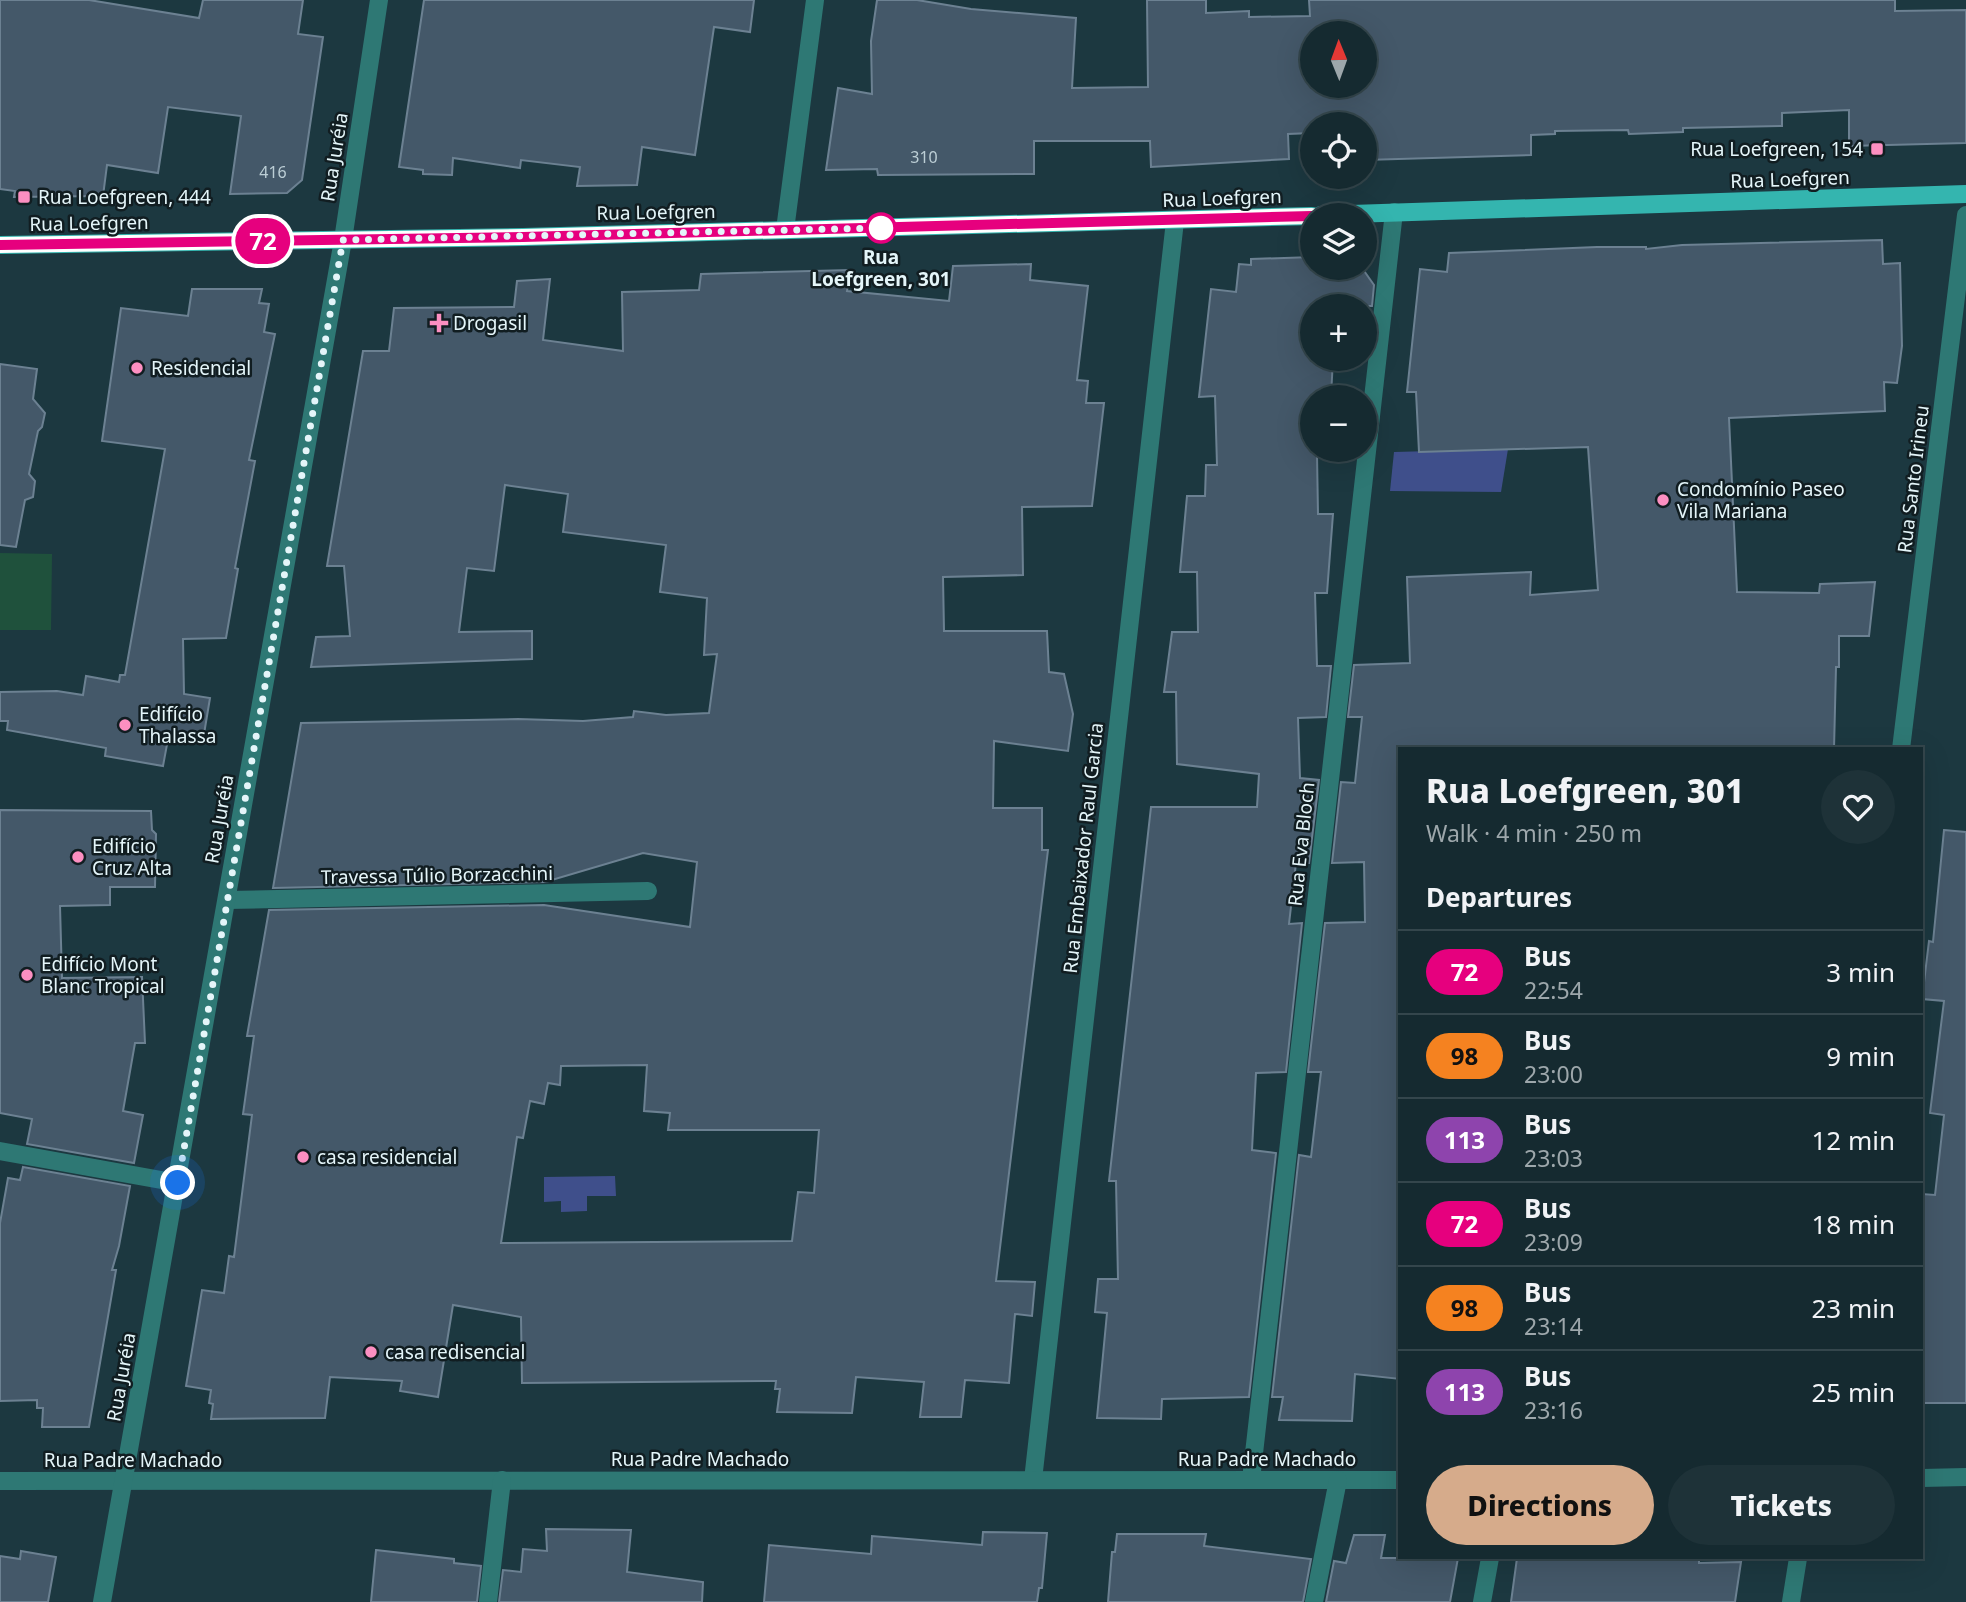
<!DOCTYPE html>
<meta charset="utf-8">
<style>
:root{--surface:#152a30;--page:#1e3238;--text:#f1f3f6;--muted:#9da7ab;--line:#34464c;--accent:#d6ab8b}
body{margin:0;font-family:"Noto Sans",sans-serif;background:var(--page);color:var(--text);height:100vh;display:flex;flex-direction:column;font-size:26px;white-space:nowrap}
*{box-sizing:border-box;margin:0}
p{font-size:23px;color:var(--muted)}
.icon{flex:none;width:38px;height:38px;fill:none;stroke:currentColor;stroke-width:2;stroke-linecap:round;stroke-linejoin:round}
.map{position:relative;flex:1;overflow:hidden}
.panel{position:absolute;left:1398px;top:747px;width:525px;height:812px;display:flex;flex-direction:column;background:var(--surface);border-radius:0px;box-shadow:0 7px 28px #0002,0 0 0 2px var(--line)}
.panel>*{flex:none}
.badge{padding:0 14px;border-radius:23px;font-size:24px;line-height:46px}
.needle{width:46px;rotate:359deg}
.controls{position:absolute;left:1300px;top:21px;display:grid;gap:14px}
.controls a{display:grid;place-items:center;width:77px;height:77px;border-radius:50%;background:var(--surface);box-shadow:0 7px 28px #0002,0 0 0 2px var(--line);font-size:35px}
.you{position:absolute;width:35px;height:35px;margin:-18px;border:5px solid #fff;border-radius:50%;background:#1a73e8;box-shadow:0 0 0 10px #1a73e833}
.map>.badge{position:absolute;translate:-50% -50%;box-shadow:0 0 0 4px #fff}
h2{padding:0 28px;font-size:26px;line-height:63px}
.round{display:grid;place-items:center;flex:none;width:74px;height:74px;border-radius:37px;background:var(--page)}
.summary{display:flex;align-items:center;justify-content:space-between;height:119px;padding:0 28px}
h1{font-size:33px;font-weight:800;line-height:52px}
.primary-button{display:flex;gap:14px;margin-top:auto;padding:14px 28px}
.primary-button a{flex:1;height:80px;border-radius:42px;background:var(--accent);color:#111;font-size:28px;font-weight:800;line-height:80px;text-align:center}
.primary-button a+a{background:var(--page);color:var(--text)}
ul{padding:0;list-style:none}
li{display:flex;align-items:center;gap:21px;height:84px;padding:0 28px;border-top:2px solid var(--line)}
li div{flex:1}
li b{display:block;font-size:26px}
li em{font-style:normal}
li .badge{min-width:77px;font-weight:700;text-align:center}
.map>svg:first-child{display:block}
.green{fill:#1f513c}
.water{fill:#3f4f8b}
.building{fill:#445869;stroke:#6c8192;stroke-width:2;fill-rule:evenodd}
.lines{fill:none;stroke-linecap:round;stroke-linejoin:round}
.minor{stroke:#2e7874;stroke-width:18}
.major{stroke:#34b5af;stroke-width:18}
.line-casing{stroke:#fff;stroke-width:16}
.line{stroke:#e6007e;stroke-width:10}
.walk{stroke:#e4f5f9;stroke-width:7;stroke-dasharray:0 12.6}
.poi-dot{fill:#fc8fc1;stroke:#111d21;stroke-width:2.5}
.stop-dot{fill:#fff;stroke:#e6007e;stroke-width:3.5}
.labels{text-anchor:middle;stroke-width:5;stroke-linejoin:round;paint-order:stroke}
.number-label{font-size:16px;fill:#bcced5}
.poi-label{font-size:19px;fill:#e4f5f9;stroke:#111d21;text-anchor:start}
.street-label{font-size:19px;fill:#e4f5f9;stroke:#111d21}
.stop-label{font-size:19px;font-weight:bold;fill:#e4f5f9;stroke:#111d21}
</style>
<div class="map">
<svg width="1966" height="1602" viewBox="0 0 1966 1602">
<rect width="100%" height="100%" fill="#1c3840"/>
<polygon class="green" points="0,553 52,554 51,630 0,630"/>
<g class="water">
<polygon points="1508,449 1501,492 1390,491 1394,452"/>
<polygon points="615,1176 616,1196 587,1196 587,1211 561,1212 561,1201 544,1202 544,1177"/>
</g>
<g class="building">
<polygon points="0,0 89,0 199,18 203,0 303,0 298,34 323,37 302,180 287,193 230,194 241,116 168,107 158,173 107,165 103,196 14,197 15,191 0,189"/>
<polygon points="424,0 754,0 750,32 714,27 695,155 642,147 637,185 577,186 580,167 521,160 520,168 453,158 452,175 423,174 423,170 399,167"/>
<path d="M877 0H917L971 9 1076 18 1072 88 1148 87 1147 0H1206V13L1249 11V17L1310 16 1309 0H1895V11L1966 10V143L1849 146V110L1782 113V126L1683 128V132L1629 134 1628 130 1555 131V134L1531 135V155L1365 160V124H1312V133L1288 134 1289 159 1151 167 1150 141H1034V174L878 175 877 169 826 170 838 88 872 94 871 41ZM1312 33H1365V86H1312Z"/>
<polygon points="1882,240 1883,264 1900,263 1902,346 1897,383 1884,382 1885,411 1729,418 1737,592 1819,593 1820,584 1875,582 1869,636 1839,636 1839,667 1836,667 1834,749 1400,749 1400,1379 1355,1374 1352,1421 1279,1420 1283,1397 1272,1397 1299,1155 1311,1157 1321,1072 1308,1072 1325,923 1365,922 1364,862 1332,863 1341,782 1355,783 1362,717 1348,717 1354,665 1410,663 1407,577 1531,572 1530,595 1598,590 1588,447 1419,452 1416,392 1407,392 1420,269 1447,272 1449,253 1597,247 1646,247 1646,249 1682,245"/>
<polygon points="1312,257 1312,268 1362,268 1374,285 1372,306 1312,306 1312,359 1333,359 1331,396 1349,395 1349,397 1312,397 1312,450 1343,450 1342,453 1317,454 1318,514 1333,514 1327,593 1315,593 1317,666 1331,666 1326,717 1298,718 1300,778 1319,780 1309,863 1296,863 1289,924 1302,923 1286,1072 1256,1073 1252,1150 1276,1153 1249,1397 1162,1399 1161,1419 1097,1418 1107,1313 1095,1312 1098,1279 1118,1279 1116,1181 1109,1181 1151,807 1257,807 1259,774 1177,764 1176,692 1164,692 1172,632 1198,632 1197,572 1180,572 1187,496 1205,496 1206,465 1217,465 1215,396 1199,397 1211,289 1236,292 1239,264 1251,265 1251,259"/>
<path d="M1031 264 1030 280 1088 286 1077 380 1088 381 1086 403H1104L1092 506 1022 507 1023 575 943 577 944 631H1047L1049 672 1064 674 1073 714 1068 751 994 741 993 808H1042V850H1048L996 1281 1035 1282 1032 1316 1015 1314 1009 1383 965 1380 961 1417H920L924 1382 856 1377 852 1413 777 1412 780 1389H775L776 1381 522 1383 521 1317 453 1305 438 1397 400 1391 402 1381 330 1377 325 1418 211 1419 213 1404 209 1403 211 1390 186 1386 202 1290 224 1293 229 1256 234 1257 252 1115 243 1114 254 1036H247L269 910 544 905 690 927 697 862 643 853 545 882 273 888 301 723 518 719 583 721 633 717 634 711 666 715 709 713 717 654 704 655 707 598 660 592 666 545 563 532 568 494 505 485 494 571 467 568 459 632 532 631V659L311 667 316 637 350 636 344 566H327L363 351H389L394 308 514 307 517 281 550 279 543 340 623 351 622 292 699 290 701 274 850 270 847 291 949 301 953 266ZM647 1065 644 1111 670 1113 668 1130H819L814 1193 798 1192 792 1241 501 1243 517 1137 523 1138 530 1101 544 1104 548 1083 560 1085 561 1066Z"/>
<polygon points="192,289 262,289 259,303 269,304 264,332 275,334 249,460 255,461 235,568 238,569 226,638 183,639 184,694 210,698 203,740 171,735 171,740 168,739 163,766 105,756 106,748 7,730 8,721 0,721 0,692 57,691 83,695 86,676 119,682 120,675 125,675 165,449 102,441 121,308 188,316"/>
<polygon points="0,364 37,369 33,399 45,413 42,427 38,431 29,474 35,481 33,497 25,500 16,547 0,545"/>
<polygon points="0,810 151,811 152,830 156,834 155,887 110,887 110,905 60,906 62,978 142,977 145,1043 135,1043 123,1111 143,1115 134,1163 27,1144 32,1119 0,1113"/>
<polygon points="1944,830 1966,832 1966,1403 1922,1403 1922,1194 1935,1195 1944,1115 1930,1113 1944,1001 1922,999 1929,941 1933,942"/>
<polygon points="23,1167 130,1186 119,1246 112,1270 116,1270 89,1427 42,1427 43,1408 37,1408 37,1400 0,1401 0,1223 8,1178 20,1180"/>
<polygon points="546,1529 631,1530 627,1572 703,1582 702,1602 499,1602 503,1570 521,1572 523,1549 547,1551"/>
<polygon points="983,1532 1047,1533 1042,1588 1039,1588 1037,1602 764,1602 769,1545 871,1554 872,1536 982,1545"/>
<polygon points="1117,1534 1206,1534 1204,1546 1311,1559 1303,1602 1108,1602 1112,1552 1115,1552"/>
<polygon points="1354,1535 1385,1535 1381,1558 1458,1558 1450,1602 1326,1602 1334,1561 1346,1563"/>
<polygon points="376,1550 454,1559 454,1563 481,1566 477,1602 371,1602"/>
<polygon points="21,1551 56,1557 48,1602 0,1602 0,1556 20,1559"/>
<polygon points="1517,1558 1699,1558 1699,1563 1741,1562 1735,1602 1511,1602"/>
</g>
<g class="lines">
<g class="minor">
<polyline points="785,230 815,0"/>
<polyline points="1901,749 1966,215"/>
<polyline points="227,900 648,891"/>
<polyline points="0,1151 178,1183"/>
<polyline points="1922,1478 1966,1477"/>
<polyline points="1033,1480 1175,221"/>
<polyline points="1251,1480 1394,212"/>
<polyline points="0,1481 1400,1480"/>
<polyline points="102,1602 343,240 379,0"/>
<polyline points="488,1602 502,1480"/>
<polyline points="1314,1602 1338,1480"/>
<polyline points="1482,1602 1490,1558"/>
<polyline points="1791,1602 1798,1558"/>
</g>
<g class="major">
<polyline points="1321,215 1966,194"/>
<polyline points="0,245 523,237 1312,216"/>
</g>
</g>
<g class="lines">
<defs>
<polyline id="line" points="0,245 523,237 1312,216"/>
</defs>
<use href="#line" class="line-casing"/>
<use href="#line" class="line"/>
<polyline class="walk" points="178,1183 343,240 881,228"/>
</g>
<g class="poi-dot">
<rect x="1870" y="142" width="14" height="14" rx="3.5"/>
<rect x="17" y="190" width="14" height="14" rx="3.5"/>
<path d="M435.5 312.5h7v7h7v7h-7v7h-7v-7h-7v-7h7z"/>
<circle cx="137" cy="368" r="7"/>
<circle cx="1663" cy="500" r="7"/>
<circle cx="125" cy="725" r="7"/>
<circle cx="78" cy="857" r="7"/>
<circle cx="27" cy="975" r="7"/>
<circle cx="303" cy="1157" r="7"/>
<circle cx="371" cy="1352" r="7"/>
</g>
<circle class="stop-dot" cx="881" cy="228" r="14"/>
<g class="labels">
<g class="number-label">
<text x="924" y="163">310</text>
<text x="273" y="178">416</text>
</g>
<g class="poi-label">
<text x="1863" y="156" text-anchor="end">Rua Loefgreen, 154</text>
<text x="38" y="204">Rua Loefgreen, 444</text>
<text x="453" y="330">Drogasil</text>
<text x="151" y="375">Residencial</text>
<text x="1677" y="496">Condomínio Paseo<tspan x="1677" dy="22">Vila Mariana</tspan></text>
<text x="139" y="721">Edifício<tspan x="139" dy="22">Thalassa</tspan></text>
<text x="92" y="853">Edifício<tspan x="92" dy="22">Cruz Alta</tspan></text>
<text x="41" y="971">Edifício Mont<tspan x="41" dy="22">Blanc Tropical</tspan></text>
<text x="317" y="1164">casa residencial</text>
<text x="385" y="1359">casa redisencial</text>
</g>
<g class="street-label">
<text transform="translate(334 157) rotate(-81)" y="7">Rua Juréia</text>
<text transform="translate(1790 179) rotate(-2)" y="7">Rua Loefgren</text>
<text transform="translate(1222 198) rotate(-2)" y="7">Rua Loefgren</text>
<text transform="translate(656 212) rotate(-1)" y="7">Rua Loefgren</text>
<text transform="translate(89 223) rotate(-1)" y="7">Rua Loefgren</text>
<text transform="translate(1913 479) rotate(-83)" y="7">Rua Santo Irineu</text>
<text transform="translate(219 819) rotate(-80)" y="7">Rua Juréia</text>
<text transform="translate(1301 844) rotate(-84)" y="7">Rua Eva Bloch</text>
<text transform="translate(1083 848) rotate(-84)" y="7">Rua Embaixador Raul Garcia</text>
<text transform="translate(437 875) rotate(-1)" y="7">Travessa Túlio Borzacchini</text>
<text transform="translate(121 1377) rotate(-80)" y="7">Rua Juréia</text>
<text x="700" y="1466">Rua Padre Machado</text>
<text x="1267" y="1466">Rua Padre Machado</text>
<text x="133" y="1467">Rua Padre Machado</text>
</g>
<g class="stop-label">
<text x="881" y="264">Rua<tspan x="881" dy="22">Loefgreen, 301</tspan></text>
</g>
</g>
</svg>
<div class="controls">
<a><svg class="needle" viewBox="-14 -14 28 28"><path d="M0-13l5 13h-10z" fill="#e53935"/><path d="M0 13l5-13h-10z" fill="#9da7ab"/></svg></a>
<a><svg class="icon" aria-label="locate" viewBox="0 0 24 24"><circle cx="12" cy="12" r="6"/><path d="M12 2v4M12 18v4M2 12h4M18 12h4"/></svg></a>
<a><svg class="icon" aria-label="layers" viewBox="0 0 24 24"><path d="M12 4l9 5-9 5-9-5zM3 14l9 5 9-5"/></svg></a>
<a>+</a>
<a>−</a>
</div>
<div class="you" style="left:178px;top:1183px"></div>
<b class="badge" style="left:263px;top:241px;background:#e6007e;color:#fff">72</b>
<section class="panel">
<div class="summary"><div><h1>Rua Loefgreen, 301</h1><p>Walk · 4 min · 250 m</p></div><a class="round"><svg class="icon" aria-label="heart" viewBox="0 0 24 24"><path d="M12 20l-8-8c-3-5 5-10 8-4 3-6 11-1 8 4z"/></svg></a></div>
<h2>Departures</h2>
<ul>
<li><span class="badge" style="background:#e6007e;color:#fff">72</span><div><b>Bus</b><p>22:54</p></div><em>3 min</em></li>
<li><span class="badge" style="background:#f58220;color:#111">98</span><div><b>Bus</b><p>23:00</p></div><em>9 min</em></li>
<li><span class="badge" style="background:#8e44ad;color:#fff">113</span><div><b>Bus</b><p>23:03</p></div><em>12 min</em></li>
<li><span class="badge" style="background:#e6007e;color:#fff">72</span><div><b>Bus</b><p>23:09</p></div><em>18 min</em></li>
<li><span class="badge" style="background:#f58220;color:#111">98</span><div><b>Bus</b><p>23:14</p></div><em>23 min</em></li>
<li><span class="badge" style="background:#8e44ad;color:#fff">113</span><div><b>Bus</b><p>23:16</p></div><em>25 min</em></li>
</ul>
<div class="primary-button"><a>Directions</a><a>Tickets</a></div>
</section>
</div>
